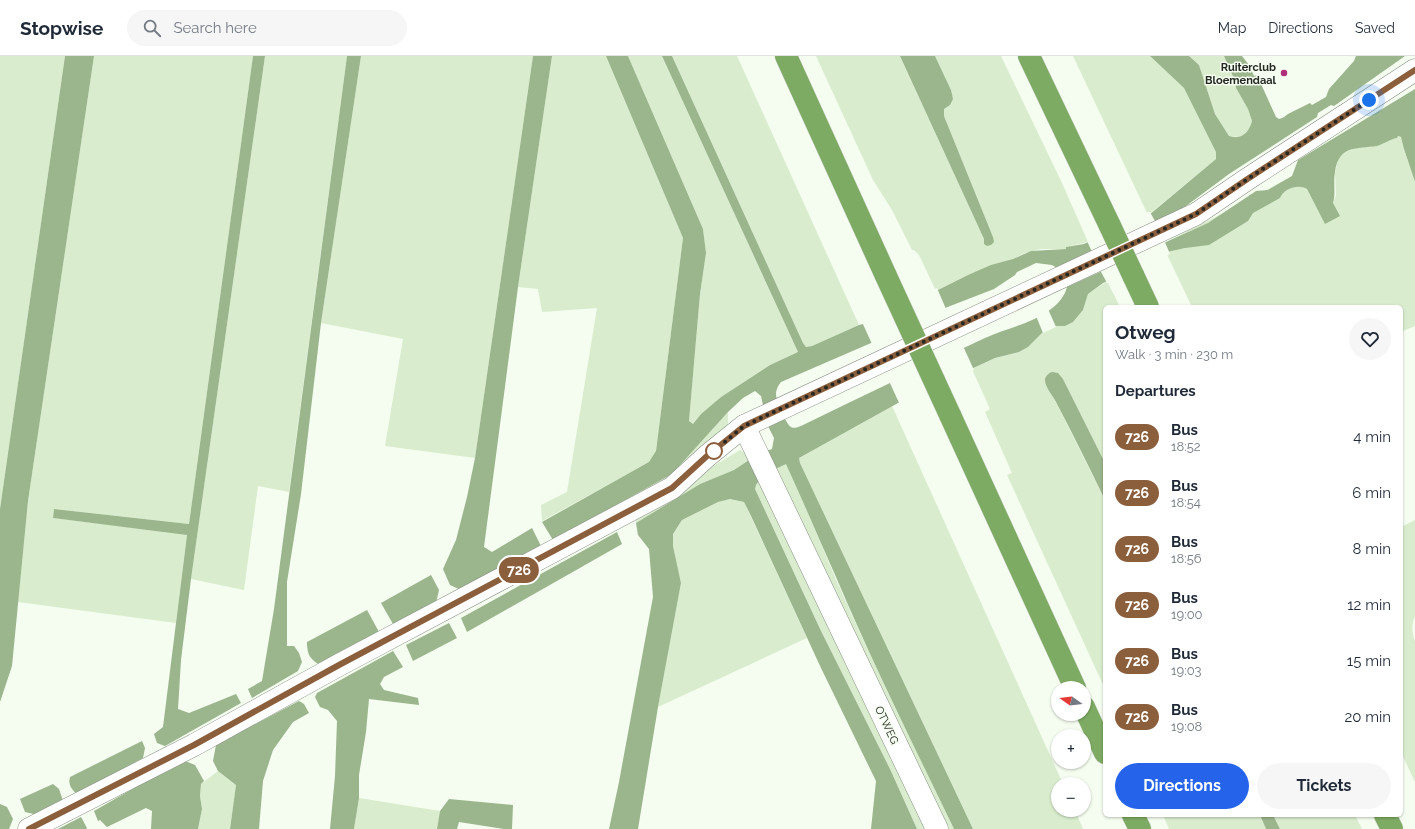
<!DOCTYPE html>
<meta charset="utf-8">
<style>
:root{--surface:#fff;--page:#f6f6f7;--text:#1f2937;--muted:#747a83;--line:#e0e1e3;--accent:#2563eb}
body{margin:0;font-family:Raleway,sans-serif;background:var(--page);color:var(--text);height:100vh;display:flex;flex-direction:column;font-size:15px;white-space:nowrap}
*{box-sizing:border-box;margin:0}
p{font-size:13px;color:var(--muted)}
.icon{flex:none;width:22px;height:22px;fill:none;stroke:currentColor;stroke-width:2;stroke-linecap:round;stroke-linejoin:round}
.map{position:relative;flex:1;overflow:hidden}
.details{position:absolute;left:1103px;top:249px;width:300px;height:512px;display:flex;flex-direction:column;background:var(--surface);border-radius:6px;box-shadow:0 1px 3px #0004}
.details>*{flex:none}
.badge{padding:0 8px;border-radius:13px;font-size:14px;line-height:26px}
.needle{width:26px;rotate:284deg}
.tools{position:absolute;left:1051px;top:625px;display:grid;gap:8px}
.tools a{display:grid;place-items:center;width:40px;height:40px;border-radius:50%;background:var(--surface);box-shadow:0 1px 3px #0004;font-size:20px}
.you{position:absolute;width:20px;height:20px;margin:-10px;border:3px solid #fff;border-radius:50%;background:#1a73e8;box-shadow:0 0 0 6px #1a73e833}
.map>.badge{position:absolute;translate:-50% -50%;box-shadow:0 0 0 2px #fff}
h2{padding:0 12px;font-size:15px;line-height:36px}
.round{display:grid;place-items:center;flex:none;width:42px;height:42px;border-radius:21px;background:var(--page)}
.headline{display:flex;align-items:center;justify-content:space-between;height:68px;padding:0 12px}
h1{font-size:19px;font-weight:700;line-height:30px}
.cta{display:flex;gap:8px;margin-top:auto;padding:8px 12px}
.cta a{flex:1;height:46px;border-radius:24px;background:var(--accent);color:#fff;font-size:16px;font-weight:700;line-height:46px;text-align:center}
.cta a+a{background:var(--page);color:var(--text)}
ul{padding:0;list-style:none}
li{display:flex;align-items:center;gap:12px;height:56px;padding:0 12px}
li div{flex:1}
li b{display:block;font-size:15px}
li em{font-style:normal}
li .badge{min-width:44px;font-weight:700;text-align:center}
header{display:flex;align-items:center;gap:24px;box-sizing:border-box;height:56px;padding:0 20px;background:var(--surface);border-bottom:1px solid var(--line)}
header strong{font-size:19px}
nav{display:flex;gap:22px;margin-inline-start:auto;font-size:14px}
.search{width:280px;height:36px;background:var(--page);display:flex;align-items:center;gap:10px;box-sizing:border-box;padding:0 14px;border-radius:22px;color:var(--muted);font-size:15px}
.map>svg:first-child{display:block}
.green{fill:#d9edce}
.water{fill:#9bb58d}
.pier{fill:#f4fdef}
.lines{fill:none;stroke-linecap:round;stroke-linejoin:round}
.minor-casing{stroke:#899185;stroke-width:23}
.highway-casing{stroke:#dcdddc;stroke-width:23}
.minor{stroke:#fff;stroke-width:22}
.highway{stroke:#7eab63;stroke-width:22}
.highway-bridge-casing{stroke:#dcdddc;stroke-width:23;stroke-linecap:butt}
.highway-bridge{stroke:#7eab63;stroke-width:22}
.line-casing{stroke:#fff;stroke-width:9}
.line{stroke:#8b5e3c;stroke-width:6}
.walk{stroke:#252823;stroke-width:4;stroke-dasharray:0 7.2}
.poi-dot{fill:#af2f7b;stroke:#f4fdef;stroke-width:1.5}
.stop-dot{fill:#fff;stroke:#8b5e3c;stroke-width:2}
.labels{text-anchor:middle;stroke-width:3;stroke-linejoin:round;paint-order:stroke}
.poi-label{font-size:11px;font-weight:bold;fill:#252823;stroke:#f4fdef;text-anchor:end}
.street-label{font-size:11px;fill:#252823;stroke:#f4fdef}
</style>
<header>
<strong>Stopwise</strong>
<div class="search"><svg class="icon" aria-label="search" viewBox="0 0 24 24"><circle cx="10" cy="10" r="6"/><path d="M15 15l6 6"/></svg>Search here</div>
<nav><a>Map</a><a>Directions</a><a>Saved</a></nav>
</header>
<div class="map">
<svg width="1415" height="773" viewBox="0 0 1415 773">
<rect width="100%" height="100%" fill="#f4fdef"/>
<g class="green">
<polygon points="0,0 65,0 0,453"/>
<polygon points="94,0 253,0 189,468 54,453 53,462 187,478 176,567 18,546 28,445"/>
<polygon points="265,0 347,0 289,436 258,430 244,534 191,523"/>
<polygon points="361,0 533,0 475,402 385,390 403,283 321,267"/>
<polygon points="552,0 606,0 683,182 656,395 650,406 542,465 541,449 567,436 597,252 542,256 538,233 518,231"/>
<polygon points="628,0 662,0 798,296 770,309 721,341 701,358 693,368 689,365 700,238 706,197 703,173"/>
<polygon points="672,0 737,0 859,269 812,290 806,291 803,287"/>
<polygon points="816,0 900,0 984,183 985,188 987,190 991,189 993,181 944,60 944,53 950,49 951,34 935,0 1001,0 1062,127 1088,186 1066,191 1066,193 1041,193 1025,197 1013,203 968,219 936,235 919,199 914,194 912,194 892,154 873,124"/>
<polygon points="1073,0 1150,0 1184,32 1212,85 1216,96 1216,103 1148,159"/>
<path d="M1189 0H1224L1236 27V32L1248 53 1252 65C1249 77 1242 83 1229 80L1215 58 1199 9Z"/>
<polygon points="1398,80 1402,82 1404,93 1415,127 1415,270 1401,276 1401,251 1192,251 1162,188 1235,151 1292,120 1307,133 1325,167 1336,139 1335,117 1338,104 1341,99 1356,91 1378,89 1390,83 1397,82"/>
<polygon points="1107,225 1120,251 1105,251 1105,407 1063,323 1047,331 1058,350 1105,444 1105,633 1007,419 1012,417 985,356 990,353 972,313 995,302 1019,296 1028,291 1045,274 1054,270 1065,270 1073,266 1083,254 1088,238"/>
<polygon points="892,350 1063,728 1058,728 1058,754 1075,754 1083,773 973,773 800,407 799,402"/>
<polygon points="728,356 728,369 711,384 676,421 553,484 672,418"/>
<polygon points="740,394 752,402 734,414 700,428 636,467 635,460 697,420"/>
<path d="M786 407C803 445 819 483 835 521 872 606 914 689 954 773H917L890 713 821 575 755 433C757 419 775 413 786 407Z"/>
<polygon points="730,443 744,446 807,582 658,651 681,527 673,490 673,478 682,464 718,446"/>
<path d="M1415 464V561C1411 566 1412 579 1415 585V726L1401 696V471Z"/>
<polygon points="218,715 236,729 230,773 198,773 202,753 200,740 201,728"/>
<polygon points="359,742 440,755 437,773 354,773"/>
<polygon points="1163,759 1260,759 1266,773 1169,773"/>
<polygon points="1273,759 1355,759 1362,773 1280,773"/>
</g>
<g class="water">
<polygon points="65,0 94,0 28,445 12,610 0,646 0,453"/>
<polygon points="253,0 265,0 191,523 181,604 178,653 189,657 236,638 241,647 165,690 157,687 154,678 163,671 187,479 53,462 54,453 189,468"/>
<polygon points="347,0 361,0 321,267 301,438 287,526 287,590 294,590 299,597 302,606 298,615 252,642 248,633 262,625 274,553"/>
<polygon points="533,0 552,0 518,231 484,491 492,496 532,472 541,490 461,534 450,529 443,513 456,484 467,441 475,402"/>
<path d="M606 0H628L703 173 706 197 700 238 689 365 693 368 701 358 721 341 770 309 798 296 662 0H672L803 287 806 291 812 290 859 269 863 268 936 235 968 219 991 209 1013 203 1031 195 1066 193V191L1084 188 1148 158 1149 159 1216 103V96L1184 32 1150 0H1189L1199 9 1215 58 1229 80C1241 84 1249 77 1252 65L1248 53 1236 32V27L1224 0H1242L1249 9 1254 20 1257 19 1276 61 1279 63C1284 62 1285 60 1288 58 1295 54 1303 51 1310 47L1312 49 1326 41 1329 33 1354 5 1356 0H1405L1334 50 1331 49 1318 57 1317 61 1229 118 1182 153 1057 212 1052 209 1036 207 1017 216 1015 219 994 233 945 252 871 287 781 326C778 330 776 333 776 338 776 345 786 368 791 371 794 373 798 371 801 370 862 340 923 311 985 282 1006 272 1032 268 1051 253 1058 248 1065 240 1067 231L1208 167 1256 135 1268 134 1292 120 1298 104 1415 33V126L1404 93 1401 81 1398 80 1397 82C1390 83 1384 88 1377 90 1356 93 1339 89 1335 116 1333 127 1336 137 1333 147L1340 160 1325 168 1307 133C1299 128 1284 132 1280 142L1253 157 1248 165 1209 189 1185 192 1167 196 1103 227 1088 238 1083 254 1073 266 1065 270H1054L1045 274 1028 291 1019 296 995 302 898 347 799 402 800 407 973 773H954C914 690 872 606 836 521 819 483 803 445 786 408L773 414 763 396 772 393 774 382 767 368 761 340 755 335 743 342 728 356 672 418 553 484 542 466 649 406 656 395 683 182Z"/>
<polygon points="900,0 935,0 951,34 953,43 950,49 944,53 944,60 993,181 994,186 991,189 987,190 984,188 984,183"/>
<path d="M1052 316 1058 317 1063 323 1105 407V444C1089 411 1073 378 1056 346 1053 340 1045 331 1045 324 1045 320 1049 317 1052 316Z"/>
<polygon points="752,402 762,420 756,429 755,433 821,575 890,713 917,773 871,773 876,725 821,612 751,460 744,446 730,443 718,446 682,464 673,478 673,490 681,527 658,651 638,773 609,773 619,726 653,541 649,493 638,479 636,467 700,428 734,414"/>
<polygon points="617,476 622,488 467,576 461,562"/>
<polygon points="431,519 439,534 436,547 397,568 393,568 381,547"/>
<path d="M367 554 379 576 318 608C309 602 307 597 307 586Z"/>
<polygon points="449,567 457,582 413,605 406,589"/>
<polygon points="393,595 403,611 384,621 380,628 384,634 418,642 419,649 369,643 366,676 359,719 359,742 354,773 330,773 335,720 337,665 328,654 320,651 315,641 317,637"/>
<polygon points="299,645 304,648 309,657 293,666 273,694 263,725 259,773 230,773 236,729 218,715 213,705 216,689"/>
<path d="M142 685 145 692 143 702 77 738C71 733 68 728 70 721Z"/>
<polygon points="183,704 195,709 204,725 201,728 200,740 202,753 198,773 151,773 152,755 146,752 107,771 100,764 98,765 94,755"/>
<polygon points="53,728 59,733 63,745 38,759 25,756 20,743"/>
<polygon points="449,743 513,749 512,773 504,773 459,766 457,773 437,773 440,755"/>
<polygon points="0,748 7,751 13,763 9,773 0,773"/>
<polygon points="1260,759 1273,759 1280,773 1266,773"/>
<polygon points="81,761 87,772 86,773 58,773"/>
</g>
<g class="pier">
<polygon points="1147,156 1150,156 1156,167 1093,198 1087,185"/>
<polygon points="1164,184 1170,198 1107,227 1100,214"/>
<polygon points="937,232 946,253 872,288 862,266"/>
<polygon points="1048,253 1056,271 1043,277 1036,260"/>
<polygon points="963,290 974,314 900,349 889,325"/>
</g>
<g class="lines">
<defs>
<g id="minor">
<polyline points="744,370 937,773"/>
<polyline points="29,773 194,689 339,609 672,432 707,400 744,370 1196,158 1249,122 1415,14"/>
</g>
<g id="highway">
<polyline points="786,0 886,220"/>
<polyline points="1029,0 1110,170"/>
<polyline points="1133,219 1148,251"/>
<polyline points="950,359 1075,632"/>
<polyline points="1084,651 1105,697"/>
<polyline points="1133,759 1140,773"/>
<polyline points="1385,759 1392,773"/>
</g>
</defs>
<use href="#minor" class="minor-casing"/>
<use href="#highway" class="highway-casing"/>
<use href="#minor" class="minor"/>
<use href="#highway" class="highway"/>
<defs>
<g id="highway-bridge">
<polyline points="1110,170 1133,219"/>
<polyline points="886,220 950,359"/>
</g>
</defs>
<use href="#highway-bridge" class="highway-bridge-casing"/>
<use href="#highway-bridge" class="highway-bridge"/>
</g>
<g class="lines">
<defs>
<polyline id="line" points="29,773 194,689 339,609 672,432 707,400 744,370 1196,158 1249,122 1415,14"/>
</defs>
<use href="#line" class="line-casing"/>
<use href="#line" class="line"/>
<polyline class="walk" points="714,395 744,370 1196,158 1249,122 1369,44"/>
</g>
<circle class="poi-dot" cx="1284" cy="17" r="4"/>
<circle class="stop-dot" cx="714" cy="395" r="8"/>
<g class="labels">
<g class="poi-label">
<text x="1276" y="15">Ruiterclub<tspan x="1276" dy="13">Bloemendaal</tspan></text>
</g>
<g class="street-label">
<text transform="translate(887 669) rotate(65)" y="4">OTWEG</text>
</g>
</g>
</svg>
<div class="tools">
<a><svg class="needle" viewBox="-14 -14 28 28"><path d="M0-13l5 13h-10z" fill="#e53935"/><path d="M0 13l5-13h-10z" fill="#747a83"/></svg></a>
<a>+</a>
<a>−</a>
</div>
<div class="you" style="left:1369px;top:44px"></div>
<b class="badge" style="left:519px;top:514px;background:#8b5e3c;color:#fff">726</b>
<section class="details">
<div class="headline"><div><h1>Otweg</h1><p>Walk · 3 min · 230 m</p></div><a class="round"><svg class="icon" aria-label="heart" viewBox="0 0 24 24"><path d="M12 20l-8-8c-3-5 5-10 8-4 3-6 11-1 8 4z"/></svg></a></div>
<h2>Departures</h2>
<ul>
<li><span class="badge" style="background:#8b5e3c;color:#fff">726</span><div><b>Bus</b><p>18:52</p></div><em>4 min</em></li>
<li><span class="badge" style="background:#8b5e3c;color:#fff">726</span><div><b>Bus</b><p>18:54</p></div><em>6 min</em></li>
<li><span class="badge" style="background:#8b5e3c;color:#fff">726</span><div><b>Bus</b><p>18:56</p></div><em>8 min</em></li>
<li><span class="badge" style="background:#8b5e3c;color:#fff">726</span><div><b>Bus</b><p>19:00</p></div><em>12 min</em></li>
<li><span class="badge" style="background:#8b5e3c;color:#fff">726</span><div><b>Bus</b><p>19:03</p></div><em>15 min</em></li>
<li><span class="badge" style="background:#8b5e3c;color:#fff">726</span><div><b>Bus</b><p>19:08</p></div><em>20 min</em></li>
</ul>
<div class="cta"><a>Directions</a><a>Tickets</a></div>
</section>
</div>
